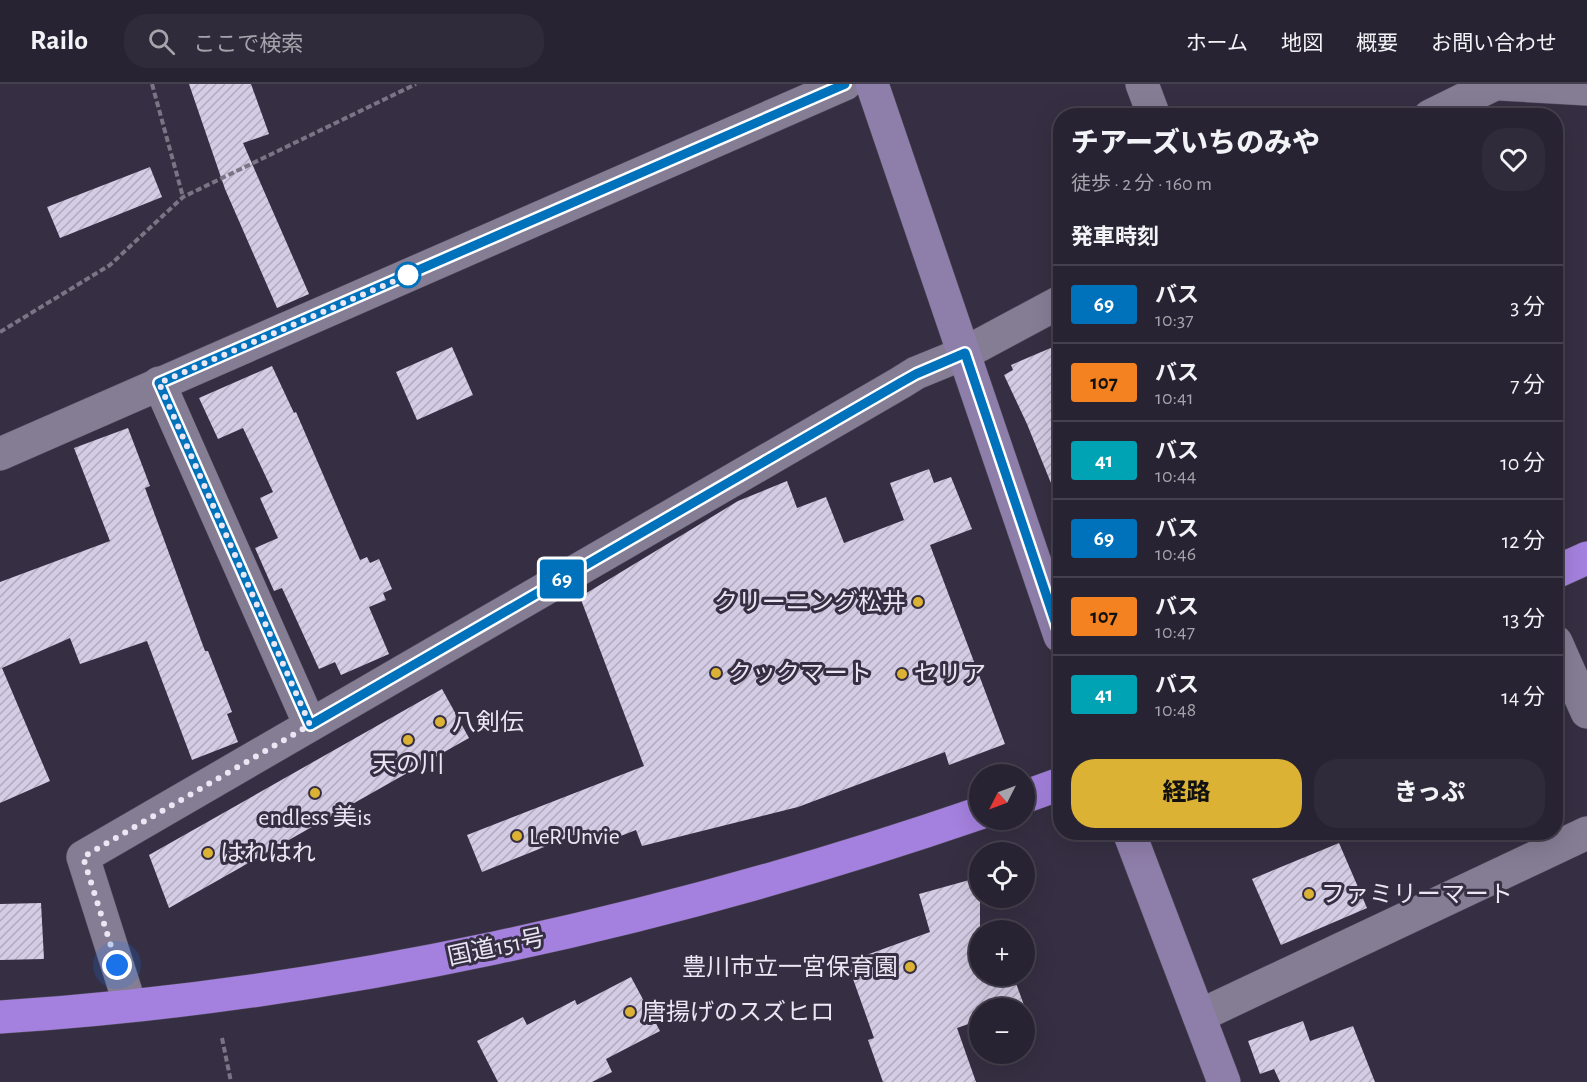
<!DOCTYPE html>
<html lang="ja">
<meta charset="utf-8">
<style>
:root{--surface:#282332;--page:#302b3a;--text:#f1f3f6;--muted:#a5a4ac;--line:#44404d;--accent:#dbb233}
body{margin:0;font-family:"Alegreya Sans","Noto Sans JP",sans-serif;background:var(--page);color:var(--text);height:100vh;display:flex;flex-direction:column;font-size:22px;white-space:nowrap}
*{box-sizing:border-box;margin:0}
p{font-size:20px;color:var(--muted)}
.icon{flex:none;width:33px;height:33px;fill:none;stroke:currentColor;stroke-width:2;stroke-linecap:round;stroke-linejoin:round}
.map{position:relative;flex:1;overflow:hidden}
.details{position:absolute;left:1053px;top:24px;width:510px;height:732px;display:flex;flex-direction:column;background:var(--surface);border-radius:24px;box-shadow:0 6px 24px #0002,0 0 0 2px var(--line)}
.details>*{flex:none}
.badge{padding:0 12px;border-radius:4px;font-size:21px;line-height:39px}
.needle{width:39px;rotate:228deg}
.buttons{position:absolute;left:969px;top:680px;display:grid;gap:12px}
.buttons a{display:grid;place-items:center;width:66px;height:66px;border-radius:50%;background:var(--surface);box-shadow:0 6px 24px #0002,0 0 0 2px var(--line);font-size:30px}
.you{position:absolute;width:30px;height:30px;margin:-15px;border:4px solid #fff;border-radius:50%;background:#1a73e8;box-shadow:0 0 0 9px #1a73e833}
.map>.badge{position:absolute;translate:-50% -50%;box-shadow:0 0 0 3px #fff}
h2{padding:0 18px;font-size:22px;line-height:54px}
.round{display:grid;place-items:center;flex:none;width:63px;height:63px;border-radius:24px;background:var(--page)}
.summary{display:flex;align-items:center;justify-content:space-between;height:102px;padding:0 18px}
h1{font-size:28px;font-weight:800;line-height:45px}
.action{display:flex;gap:12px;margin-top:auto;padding:12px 18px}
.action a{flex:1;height:69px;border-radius:24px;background:var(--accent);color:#111;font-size:24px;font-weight:800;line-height:69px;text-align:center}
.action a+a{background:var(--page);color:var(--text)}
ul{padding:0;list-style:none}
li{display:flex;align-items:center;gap:18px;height:78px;padding:0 18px;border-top:2px solid var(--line)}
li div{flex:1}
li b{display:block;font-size:22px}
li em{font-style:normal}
li .badge{min-width:66px;font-weight:700;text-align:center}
header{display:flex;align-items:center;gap:36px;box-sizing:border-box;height:84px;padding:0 30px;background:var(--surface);border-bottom:2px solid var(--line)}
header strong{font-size:28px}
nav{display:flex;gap:33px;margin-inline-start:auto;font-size:21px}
.search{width:420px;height:54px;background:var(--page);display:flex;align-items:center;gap:15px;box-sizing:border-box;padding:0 21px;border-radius:24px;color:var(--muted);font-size:22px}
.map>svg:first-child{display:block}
.building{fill:url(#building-hatch)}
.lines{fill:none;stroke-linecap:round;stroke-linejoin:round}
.street-casing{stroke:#534d5e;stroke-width:34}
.secondary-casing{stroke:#534d5e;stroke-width:34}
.highway-casing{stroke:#534d5e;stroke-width:34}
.path{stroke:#7a7485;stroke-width:4;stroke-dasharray:6 3;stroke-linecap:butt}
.street{stroke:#857d94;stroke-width:33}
.secondary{stroke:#8e7eaa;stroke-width:33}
.highway{stroke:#a481de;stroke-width:33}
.line-casing{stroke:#fff;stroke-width:14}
.line{stroke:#0072bc;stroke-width:9}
.walk{stroke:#eae6f3;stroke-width:6;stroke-dasharray:0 10.8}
.stop-dot{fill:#fff;stroke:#0072bc;stroke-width:3}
.poi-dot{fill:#dbb233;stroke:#362f43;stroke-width:2}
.labels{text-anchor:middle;stroke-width:6;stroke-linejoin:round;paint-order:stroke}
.poi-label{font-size:24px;fill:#eae6f3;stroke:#362f43;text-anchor:start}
.street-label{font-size:24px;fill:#eae6f3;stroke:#362f43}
</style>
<header>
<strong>Railo</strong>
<div class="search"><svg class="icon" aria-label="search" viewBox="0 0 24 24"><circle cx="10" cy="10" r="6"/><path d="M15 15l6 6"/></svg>ここで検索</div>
<nav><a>ホーム</a><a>地図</a><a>概要</a><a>お問い合わせ</a></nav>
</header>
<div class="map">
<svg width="1587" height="998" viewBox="0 0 1587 998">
<defs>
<pattern id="building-hatch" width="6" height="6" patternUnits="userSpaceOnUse" patternTransform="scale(1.5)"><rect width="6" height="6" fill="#d4cce4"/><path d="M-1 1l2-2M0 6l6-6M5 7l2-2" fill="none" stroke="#b0aabd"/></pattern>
</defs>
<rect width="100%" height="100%" fill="#362f43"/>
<g class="building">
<polygon points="189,0 251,0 269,50 243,59 309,210 277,224 225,105"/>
<polygon points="150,83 162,113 60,154 47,123"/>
<polygon points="1060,260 1060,419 1059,419 1027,340 1004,291 1013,286 1011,281"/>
<polygon points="452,263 473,311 417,336 396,288"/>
<polygon points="272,282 294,329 296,328 360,476 367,473 370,479 379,475 392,505 383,509 386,516 369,523 389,570 341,591 335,578 319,585 282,504 274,507 255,464 278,454 260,414 273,408 243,344 218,355 199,314"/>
<polygon points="128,344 150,402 145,404 205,567 208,567 232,628 227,630 238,658 192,676 147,557 80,580 70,554 2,584 50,697 0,719 0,498 110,457 74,364"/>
<polygon points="929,385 934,399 951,393 972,445 930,461 1005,660 949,681 945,668 798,723 642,762 636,746 595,762 589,745 482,788 467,751 644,682 580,513 738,417 787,397 797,424 826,413 844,459 904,436 890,399"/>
<polygon points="442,605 469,654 169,824 149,771"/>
<polygon points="1339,759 1367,824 1281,861 1252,795"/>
<polygon points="980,793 980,891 1013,891 1025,924 980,924 980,936 957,944 976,998 883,998 868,956 874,954 847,878 930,848 919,810"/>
<polygon points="41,819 44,875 0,876 0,820"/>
<polygon points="631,893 660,947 606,975 612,988 592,998 498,998 477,957 523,933 527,941 575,916 577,921"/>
<polygon points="1303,937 1310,957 1353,942 1375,998 1280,998 1274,985 1260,990 1248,957"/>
</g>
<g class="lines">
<defs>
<g id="street">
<polyline points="1142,0 1154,32"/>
<polyline points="1500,0 1587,5"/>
<polyline points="1430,32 1495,0"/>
<polyline points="159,299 310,641"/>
<polyline points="0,370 845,0"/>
<polyline points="1556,558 1587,628"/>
<polyline points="130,921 83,773 900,299 916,289 965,269 1060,218"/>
<polyline points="1199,932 1587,749"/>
</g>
<g id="secondary">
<polyline points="872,0 1060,552"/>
<polyline points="1129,748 1224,998"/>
</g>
<g id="highway">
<polyline points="1556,488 1587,474"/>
<polyline points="1024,713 1060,700"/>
<path d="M0 933C331 912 666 837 980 729"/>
</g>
</defs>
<use href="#street" class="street-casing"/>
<use href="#secondary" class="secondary-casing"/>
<use href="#highway" class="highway-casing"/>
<g class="path">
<polyline points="152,0 183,113"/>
<polyline points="0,248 110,181 183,113 416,0"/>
<polyline points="222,954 231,998"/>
</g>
<use href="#street" class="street"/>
<use href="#secondary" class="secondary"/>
<use href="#highway" class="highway"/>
</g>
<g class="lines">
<defs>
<polyline id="line" points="845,0 159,299 310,641 900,299 916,290 965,269 1060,552"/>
</defs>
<use href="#line" class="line-casing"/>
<use href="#line" class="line"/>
<polyline class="walk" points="117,881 83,773 310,641 159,299 408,191"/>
</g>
<circle class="stop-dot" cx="408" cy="191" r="12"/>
<g class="poi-dot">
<circle cx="918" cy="518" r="6"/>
<circle cx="716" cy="589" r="6"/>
<circle cx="902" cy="590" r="6"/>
<circle cx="440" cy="638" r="6"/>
<circle cx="408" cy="656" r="6"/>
<circle cx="315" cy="709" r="6"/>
<circle cx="517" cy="752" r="6"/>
<circle cx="208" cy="769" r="6"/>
<circle cx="1309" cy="810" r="6"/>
<circle cx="910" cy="883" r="6"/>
<circle cx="630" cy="928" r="6"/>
</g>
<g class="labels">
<g class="poi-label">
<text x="906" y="526" text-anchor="end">クリーニング松井</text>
<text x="728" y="597">クックマート</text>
<text x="914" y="598">セリア</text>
<text x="452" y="646">八剣伝</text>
<text x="408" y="688" text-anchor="middle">天の川</text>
<text x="315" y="741" text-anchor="middle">endless 美is</text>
<text x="529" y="760">LeR Unvie</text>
<text x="220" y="777">はれはれ</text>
<text x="1321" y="818">ファミリーマート</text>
<text x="898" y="891" text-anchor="end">豊川市立一宮保育園</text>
<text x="642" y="936">唐揚げのスズヒロ</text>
</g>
<g class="street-label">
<text transform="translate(496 863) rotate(-12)" y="8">国道151号</text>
</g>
</g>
</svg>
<div class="buttons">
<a><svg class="needle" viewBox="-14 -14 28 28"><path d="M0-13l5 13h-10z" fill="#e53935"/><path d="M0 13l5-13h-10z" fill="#a5a4ac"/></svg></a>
<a><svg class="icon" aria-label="locate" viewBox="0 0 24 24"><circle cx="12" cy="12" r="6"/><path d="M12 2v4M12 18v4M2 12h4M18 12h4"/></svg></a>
<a>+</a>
<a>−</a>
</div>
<div class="you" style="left:117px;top:881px"></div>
<b class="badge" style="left:562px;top:495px;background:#0072bc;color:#fff">69</b>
<section class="details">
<div class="summary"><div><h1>チアーズいちのみや</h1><p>徒歩 · 2 分 · 160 m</p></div><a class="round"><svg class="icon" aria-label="heart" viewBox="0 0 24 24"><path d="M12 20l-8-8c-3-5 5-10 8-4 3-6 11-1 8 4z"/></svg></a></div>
<h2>発車時刻</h2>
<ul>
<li><span class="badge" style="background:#0072bc;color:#fff">69</span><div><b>バス</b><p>10:37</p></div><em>3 分</em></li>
<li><span class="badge" style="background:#f58220;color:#111">107</span><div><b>バス</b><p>10:41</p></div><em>7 分</em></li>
<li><span class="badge" style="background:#00a3b4;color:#fff">41</span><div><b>バス</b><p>10:44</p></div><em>10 分</em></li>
<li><span class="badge" style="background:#0072bc;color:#fff">69</span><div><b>バス</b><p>10:46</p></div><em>12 分</em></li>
<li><span class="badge" style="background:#f58220;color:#111">107</span><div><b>バス</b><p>10:47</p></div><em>13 分</em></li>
<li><span class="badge" style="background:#00a3b4;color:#fff">41</span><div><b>バス</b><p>10:48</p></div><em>14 分</em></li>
</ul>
<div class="action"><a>経路</a><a>きっぷ</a></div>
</section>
</div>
